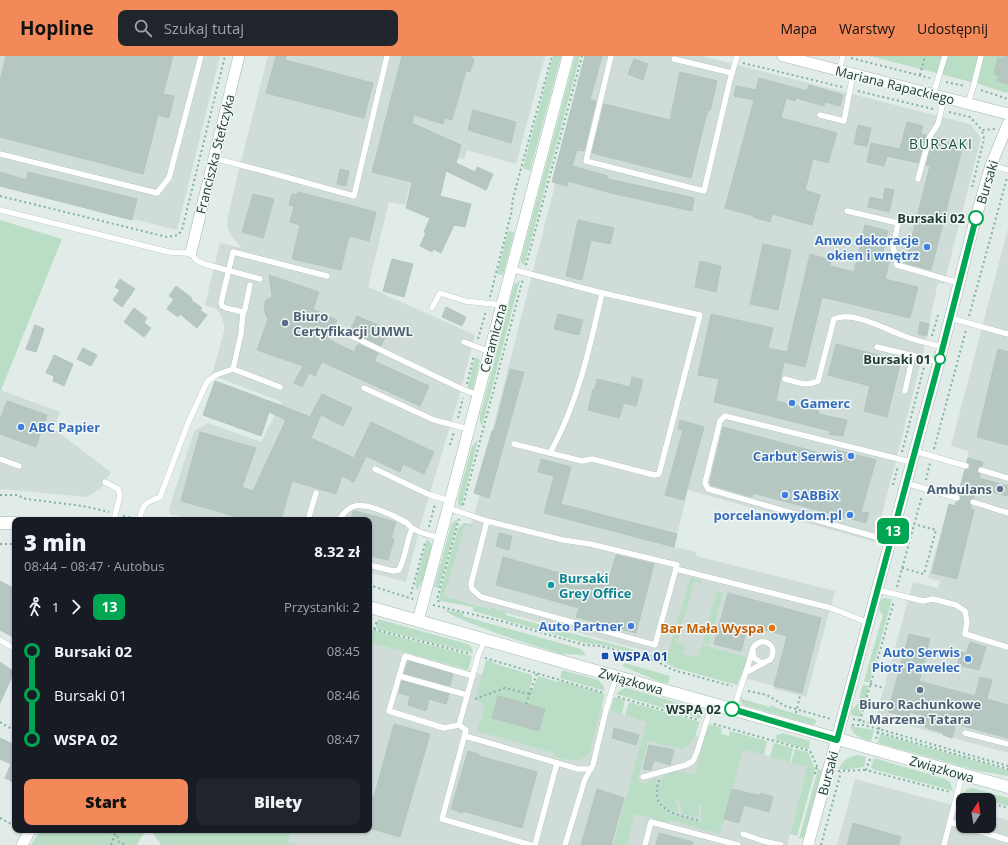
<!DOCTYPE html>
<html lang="pl">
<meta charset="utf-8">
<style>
:root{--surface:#171b24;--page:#20242c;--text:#f1f3f6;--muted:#9ea1a6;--accent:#f38858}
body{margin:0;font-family:"Open Sans",sans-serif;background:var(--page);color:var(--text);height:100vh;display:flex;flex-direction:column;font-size:15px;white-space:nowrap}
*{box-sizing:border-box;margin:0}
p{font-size:13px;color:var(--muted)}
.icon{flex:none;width:22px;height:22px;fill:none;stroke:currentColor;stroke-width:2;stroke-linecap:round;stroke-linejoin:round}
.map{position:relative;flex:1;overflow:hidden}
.sheet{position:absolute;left:12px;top:461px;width:360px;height:316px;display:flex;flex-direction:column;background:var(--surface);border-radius:8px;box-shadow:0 1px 3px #0004}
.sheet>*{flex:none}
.badge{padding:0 8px;border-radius:6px;font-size:14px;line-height:26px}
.needle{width:26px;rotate:12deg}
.buttons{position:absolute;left:956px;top:737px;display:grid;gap:8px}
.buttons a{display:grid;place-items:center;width:40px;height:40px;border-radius:8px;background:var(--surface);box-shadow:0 1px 3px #0004;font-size:20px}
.map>.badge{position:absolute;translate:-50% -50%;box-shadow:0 0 0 2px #fff}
.legs{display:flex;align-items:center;gap:6px;height:44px;padding:0 12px;font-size:13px}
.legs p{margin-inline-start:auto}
.headline{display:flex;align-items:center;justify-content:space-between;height:68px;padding:0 12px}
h1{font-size:22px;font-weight:800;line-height:30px}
.cta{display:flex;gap:8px;margin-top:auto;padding:8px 12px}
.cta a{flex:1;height:46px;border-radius:8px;background:var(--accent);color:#111;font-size:16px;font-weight:800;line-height:46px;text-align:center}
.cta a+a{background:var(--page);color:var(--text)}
ul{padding:0 12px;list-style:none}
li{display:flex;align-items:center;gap:14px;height:44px;font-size:15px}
li i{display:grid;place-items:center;width:6px;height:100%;margin:0 5px;background:currentColor}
li i::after{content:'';width:10px;height:10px;margin:-5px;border:3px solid;border-radius:50%;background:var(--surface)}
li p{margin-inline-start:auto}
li:first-child i{background:linear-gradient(#0000 50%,currentColor 0)}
li:last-child i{background:linear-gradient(currentColor 50%,#0000 0)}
header{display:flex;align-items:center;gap:24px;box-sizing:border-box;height:56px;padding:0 20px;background:var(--accent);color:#111}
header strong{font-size:19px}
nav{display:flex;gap:22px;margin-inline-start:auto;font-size:14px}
.search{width:280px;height:36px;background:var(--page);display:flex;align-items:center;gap:10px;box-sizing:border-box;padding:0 14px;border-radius:8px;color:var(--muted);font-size:15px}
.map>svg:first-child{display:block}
.built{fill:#cfdcd7}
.green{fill:#baddc6}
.building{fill:#b6c7c1;stroke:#b3c5bf}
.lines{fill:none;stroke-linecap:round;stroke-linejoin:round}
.lane-casing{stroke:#a4b4af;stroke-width:6}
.street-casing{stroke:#a4b4af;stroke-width:12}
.secondary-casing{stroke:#9fb8b1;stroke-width:13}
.path{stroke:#81b0a4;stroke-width:2;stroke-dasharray:2 3;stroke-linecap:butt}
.lane{stroke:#fff;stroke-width:5.5}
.street{stroke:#fff;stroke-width:11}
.secondary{stroke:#fff;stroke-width:12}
.line-1-casing{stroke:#fff;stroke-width:9}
.line-1{stroke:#00a651;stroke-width:6}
.stop-1-dot{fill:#fff;stroke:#00a651;stroke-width:2}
.shop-dot{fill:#3f7fe0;stroke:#f2f8f5;stroke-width:1.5}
.service-dot{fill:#5c6f8a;stroke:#f2f8f5;stroke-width:1.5}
.culture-dot{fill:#0f9aa8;stroke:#f2f8f5;stroke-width:1.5}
.food-dot{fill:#e8710a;stroke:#f2f8f5;stroke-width:1.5}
.transit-dot{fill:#1a4fb4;stroke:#f2f8f5;stroke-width:1.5}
.labels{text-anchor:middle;stroke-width:3;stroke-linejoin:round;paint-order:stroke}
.street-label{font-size:13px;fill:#213d37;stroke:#f2f8f5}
.stop-label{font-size:13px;font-weight:bold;fill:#213d37;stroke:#f2f8f5;text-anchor:end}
.shop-label{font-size:13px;font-weight:bold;fill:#366cbe;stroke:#f2f8f5;text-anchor:end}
.service-label{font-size:13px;font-weight:bold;fill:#4e5e75;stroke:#f2f8f5;text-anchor:start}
.culture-label{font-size:13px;font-weight:bold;fill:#0d838f;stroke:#f2f8f5;text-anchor:start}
.food-label{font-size:13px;font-weight:bold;fill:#c56008;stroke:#f2f8f5;text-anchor:end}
.transit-label{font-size:13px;font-weight:bold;fill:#164399;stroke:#f2f8f5;text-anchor:start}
.neighbourhood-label{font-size:14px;letter-spacing:1px;fill:#1d4f46;stroke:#f2f8f5}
</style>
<header>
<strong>Hopline</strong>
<div class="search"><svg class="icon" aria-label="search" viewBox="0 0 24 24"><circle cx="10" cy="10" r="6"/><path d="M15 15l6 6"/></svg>Szukaj tutaj</div>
<nav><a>Mapa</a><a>Warstwy</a><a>Udostępnij</a></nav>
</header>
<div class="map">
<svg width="1008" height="789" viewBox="0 0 1008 789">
<rect width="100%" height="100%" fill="#e1ece8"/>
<g class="built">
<polygon points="0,0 220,0 177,174 0,130"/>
<polygon points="268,0 545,0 516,108 467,94 464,103 419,91 405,149 389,146 368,231 475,279 460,337 421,467 406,526 369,516 369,464 191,464 170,458 169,453 194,375 208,367 261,386 282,346 222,323 214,321 209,322 213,315 225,272 221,259 216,253 205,249 220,187 242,192 233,182 227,171 228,160 240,109"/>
<polygon points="588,0 702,0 970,68 981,82 944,228 938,227 922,302 875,486 688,434 674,491 696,496 696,500 835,535 806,641 774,633 774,630 444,540 465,467 471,468 480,439 489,441 507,379 492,375"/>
<polygon points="1008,172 1008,697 876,661 913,526 938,532 940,525 928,522 949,448 955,449 969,395 951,390"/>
<polygon points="0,334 60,356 54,373 111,416 101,432 87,441 0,433"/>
<polygon points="369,586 807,711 787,789 299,789 288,786 292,774 369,774"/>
<polygon points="855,723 963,752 963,770 989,770 989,759 1008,764 1008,789 837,789"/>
</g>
<g class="green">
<polygon points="553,0 561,0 530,115 523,112"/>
<polygon points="575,0 580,0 524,210 521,206 521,203"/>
<polygon points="870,0 1008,0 1008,36 1006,37 979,28"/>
<polygon points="0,164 62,183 1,334 0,334"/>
<polygon points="508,175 513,176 514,177 503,219 497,218"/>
<polygon points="520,224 482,370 480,366 480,360 514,229"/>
<polygon points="475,301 480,304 472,336 467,334"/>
<polygon points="478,384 461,452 458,448 458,442 472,390"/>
<polygon points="458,464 439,532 434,531 451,469 454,465"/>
<polygon points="464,467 473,469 473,471 465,469 444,540 490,553 490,551 506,556 506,559 545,570 543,575 473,555 473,551 440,545 439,543 441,533 458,472"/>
<polygon points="427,483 431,487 432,490 423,524 417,534 415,529"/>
<polygon points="693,521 701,524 702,528 694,526 677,587 685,589 683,598 698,602 702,589 748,602 737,629 676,612 656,603 603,589 585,587 547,576 548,571 665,602 665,601 667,601 690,523"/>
<polygon points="717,535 723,537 709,588 703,586"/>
<polygon points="884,542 892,543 869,627 864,625 883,559 879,554 881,544"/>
<polygon points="444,554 464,557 463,560 581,593 586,599 561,598 501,579 465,565 450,558"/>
<polygon points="378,563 468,588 472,592 473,597 377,573 376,571"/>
<polygon points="369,573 472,600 468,614 369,586"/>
<path d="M486 604 492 605 493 607 532 619V625L530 632 533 633 538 620 558 626 560 625 605 638 590 695C582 709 566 704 554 700L555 697 477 675 485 651 476 642Z"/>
<polygon points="625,607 670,620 668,628 653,623 622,610"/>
<polygon points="562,614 598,624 603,629 605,635 560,622"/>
<polygon points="863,628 869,630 860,661 851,659 851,654 858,647"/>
<polygon points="627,632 682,648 699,656 702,663 616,638 622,633"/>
<polygon points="740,640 742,640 742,643 770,651 771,649 779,653 814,663 816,665 815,668 813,669 744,649 741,646"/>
<polygon points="614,641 625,644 622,659 610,655"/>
<path d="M629 646 700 666 694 683 682 693 648 685 637 725 647 728 648 725 656 722C657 726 655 730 655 734 654 744 659 751 666 756L701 767V749H698L699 754 698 762 682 758 678 742 675 743 676 747H677L678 756C673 755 668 754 664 751 651 739 658 715 676 715 682 715 689 718 695 719L708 668 722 672 721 678 729 680 730 675 767 685 764 699 743 693 720 778 669 764 667 766 635 758 627 789H613L647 666 625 659Z"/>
<path d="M850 670 874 674 871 685C861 682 854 681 850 670Z"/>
<polygon points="783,677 810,685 809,692 807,693 775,684 777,679"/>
<polygon points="880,678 1008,714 1008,720 979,715 878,687"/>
<polygon points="774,687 793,692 790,706 770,701"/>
<polygon points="795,693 808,696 814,711 816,711 797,780 790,778 807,711 791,707"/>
<path d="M858 699 866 701 864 711 845 714 839 713C842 704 850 700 858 699Z"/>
<polygon points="874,702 945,723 950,726 953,735 872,713 871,711"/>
<polygon points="818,713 822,714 804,781 799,783"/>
<polygon points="973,732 1008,742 1008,750 989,745 989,744 963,738 967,733"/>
<polygon points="40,774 149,774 142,780 137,789 31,789"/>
<polygon points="151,774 292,774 288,786 299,789 161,789"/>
</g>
<g class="building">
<polygon points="6,0 173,0 163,38 174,40 169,62 158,59 143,118 0,81 0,25"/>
<polygon points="276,0 286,0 285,4 373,27 364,62 266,37"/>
<polygon points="402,0 472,0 471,2 474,3 470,16 466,15 452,64 445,62 443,68 414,59 412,67 461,89 456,107 475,116 477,111 493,118 486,134 446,115 440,140 471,148 465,171 454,169 441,197 433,193 432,196 420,190 426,177 424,176 430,162 406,152 412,126 372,116"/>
<polygon points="585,0 602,0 590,44 596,45 584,95 577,94 572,110 608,120 608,123 694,142 692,155 611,137 568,125 567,130 552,126"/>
<polygon points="1004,0 1008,0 1008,28 997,25 999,20 994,18 998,1 1003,3"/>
<polygon points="634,3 648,8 643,24 628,18"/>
<polygon points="680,16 717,25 710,55 708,54 703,72 691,122 592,97 604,48 670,64"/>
<polygon points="759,22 807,35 809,29 843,39 840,50 825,46 824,50 796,42 795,45 786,42 781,62 837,77 828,107 813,103 805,134 820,139 812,169 772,158 770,166 753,161 754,160 725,152 754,44 734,40 736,30 756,34"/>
<polygon points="473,54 516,66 511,87 468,74"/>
<polygon points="907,66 923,70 921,78 926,79 918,107 887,100 884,110 867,106 871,87 900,93"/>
<polygon points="858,69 871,72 867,90 854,88"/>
<polygon points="934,81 963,89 931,214 905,207 930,110 926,109"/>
<polygon points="340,113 349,115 346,130 337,128"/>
<polygon points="0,116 26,124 28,116 137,143 132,164 0,130"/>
<polygon points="885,132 894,134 889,156 868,151 870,141 883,144"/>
<polygon points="298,136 376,156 369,185 349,180 341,214 292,203 300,169 290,166 294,150 289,149 292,138 297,139"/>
<polygon points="253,138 274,143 263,182 242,176"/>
<polygon points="578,164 614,172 610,188 591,184 582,224 566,220"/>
<polygon points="865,169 888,175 882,200 890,202 885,223 918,231 910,262 822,241 805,311 784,306 776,345 819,355 818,358 847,364 843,380 829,378 830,375 714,346 719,323 698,319 711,258 773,272 768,292 787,296 810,198 831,204 830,210 854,216"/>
<polygon points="763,188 791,194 778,254 750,248"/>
<polygon points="392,203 413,208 404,241 383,235"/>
<polygon points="700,205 721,210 716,236 695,231"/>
<polygon points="269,219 319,236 313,253 337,264 328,283 354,296 358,288 378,297 374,305 429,330 420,350 322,306 315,320 309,317 302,331 294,327 303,310 257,294 268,263 265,257 264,251 266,244 272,241"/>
<polygon points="120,223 135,233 122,251 113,244 120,234 115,231"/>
<polygon points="176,230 192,242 191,244 202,252 200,254 207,259 197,272 180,258 178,261 167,253 174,243 169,240"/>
<polygon points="446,251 466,261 462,270 442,261"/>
<polygon points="134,252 147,262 144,267 151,272 144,281 124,266"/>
<polygon points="558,258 583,264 579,279 554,273"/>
<polygon points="357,260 389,274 381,290 350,275"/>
<polygon points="920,266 929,268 927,280 918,278"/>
<polygon points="35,269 44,273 36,296 26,293"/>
<polygon points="836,288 901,305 887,361 864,355 870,330 828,319"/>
<polygon points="83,292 97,299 91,310 77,303"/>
<polygon points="998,293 1008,296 1008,389 977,381"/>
<polygon points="54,299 73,308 64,330 53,325 54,320 46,317"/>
<polygon points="510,313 524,316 489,442 474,437 492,375 494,375"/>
<polygon points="632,321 643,324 636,350 624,347 619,362 588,354 593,333 595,333 597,323 630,331"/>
<polygon points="215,325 280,349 310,361 322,338 352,352 343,370 321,359 311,382 354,402 371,366 434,396 424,418 403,408 400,416 366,400 354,426 342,420 336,438 292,425 281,464 248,464 181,445 200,376 256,392 242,431 253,435 286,364 269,356 261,380 203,359"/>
<polygon points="7,345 47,359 36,391 0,378 0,364"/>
<polygon points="680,364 704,371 684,444 665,439 683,374 678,373"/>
<polygon points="723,371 835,401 837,394 876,404 861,456 869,457 866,467 753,437 752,441 711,429 710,426"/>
<polygon points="968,402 983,406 982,410 978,411 977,413 978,417 980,418 979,422 1008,430 1008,440 976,432 974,442 970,443 969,445 971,450 971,453 974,454 957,523 932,517 949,448 955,450 956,446 961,444 961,441 958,438 965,414 969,413 970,411 969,407 967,406"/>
<polygon points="541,403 571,411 561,448 677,478 674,491 544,457 554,420 538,416"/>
<polygon points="353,455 355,455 396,466 391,482 394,483 388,504 370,500 373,490 369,489 369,464 351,464"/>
<polygon points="499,477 512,480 509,494 496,490"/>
<polygon points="616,499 654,508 636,577 576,561 579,552 496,529 503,501 607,530"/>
<polygon points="0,525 15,533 15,582 0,574"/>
<polygon points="728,537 821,562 802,637 774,630 787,580 748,569 741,595 714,588"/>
<polygon points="909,578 930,583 919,625 975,640 980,621 992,624 987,643 1008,649 1008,682 956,668 952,682 943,679 943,677 925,671 927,661 910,656 909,661 888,656"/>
<polygon points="970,586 986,591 979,614 957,609 961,596 966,598"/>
<polygon points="408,605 453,618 450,630 404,617"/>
<polygon points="0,606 14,616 0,647"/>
<polygon points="402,625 449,638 446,648 429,643 426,655 408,649 410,640 399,637"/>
<polygon points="498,640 545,653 539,675 492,662"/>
<polygon points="394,668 430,678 400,781 369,772 369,740 374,741"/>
<polygon points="614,672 639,679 636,689 612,682"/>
<polygon points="0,682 15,689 15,727 5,722 11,708 0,703"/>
<polygon points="649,689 674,694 670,709 654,704 651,714 643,713"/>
<polygon points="468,695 479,698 479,700 537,716 522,772 463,755 462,757 451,753"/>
<polygon points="597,733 624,742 611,789 581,789"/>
<polygon points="732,733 757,739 760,739 761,737 773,741 769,756 744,749 739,767 724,763"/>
<polygon points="853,767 901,781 899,789 847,789"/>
<polygon points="659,777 693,786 692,789 656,789"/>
</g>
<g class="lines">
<defs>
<g id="lane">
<polyline points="611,0 586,105 704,135 730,24 737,0"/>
<polyline points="674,3 732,17"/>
<polyline points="839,15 843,0"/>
<polyline points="933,39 945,0"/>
<polyline points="968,47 973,32 981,0"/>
<polyline points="820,59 844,65 853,18"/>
<polyline points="0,98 157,137 169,122 201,0"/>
<polyline points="214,102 271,117 354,140 387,0"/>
<polyline points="991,109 1008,114"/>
<polyline points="918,123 930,80 938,68 944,42"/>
<polyline points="0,154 169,196 185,197 191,196 196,204 204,208 260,223"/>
<polyline points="847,155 898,167 893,192 897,202 897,209 959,227"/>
<polyline points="511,213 598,236 700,259 659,418 654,419 592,403 582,405 514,388"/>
<polyline points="432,252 440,237 465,245 502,249"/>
<path d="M243 257C236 253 228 254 222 250L221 247 233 196 327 220"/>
<polyline points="950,262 1008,278"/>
<polyline points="339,274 462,333 478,339"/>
<polyline points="464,286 490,296"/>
<polyline points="877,291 939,306"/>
<polyline points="233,313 280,331"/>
<path d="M785 323C796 326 807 331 818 325L834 263C852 254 887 274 904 280 917 285 930 288 943 291"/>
<polyline points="364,332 434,364 469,373"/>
<polyline points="905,335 913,299"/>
<polyline points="914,395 966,410"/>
<path d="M550 397C578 347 590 291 602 237"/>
<polyline points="0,403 19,410"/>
<polyline points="375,413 430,439 450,445"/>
<polyline points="981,414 1008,422"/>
<polyline points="105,426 118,433 120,439 114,464"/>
<polyline points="906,427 957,442"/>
<polyline points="973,446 1008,457"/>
<polyline points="448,452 487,465 563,484 590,488 677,509 655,589 481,541 472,533 471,528 487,465"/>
<path d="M139 464C144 446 144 448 160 441L188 367 207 326 216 319 233 313 241 278 243 257 245 253 250 229"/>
<polyline points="308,464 316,437"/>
<path d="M339 464C342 459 346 454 352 451 365 445 395 460 407 467 409 469 411 472 414 473 421 478 432 479 440 482"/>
<polyline points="890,485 708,433 705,427 720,365 725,360 911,406"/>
<path d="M369 509 393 515 399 514C406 501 406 486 412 473"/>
<polyline points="676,513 831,552 869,567"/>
<polyline points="878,534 923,545 933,543 956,549 965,555 967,566 965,578 1008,591"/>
<polyline points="0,584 15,593"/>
<polyline points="485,584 478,600 459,669 466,674 442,763 531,789"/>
<polyline points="747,616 764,607"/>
<polyline points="399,620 467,639"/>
<path d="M734 654C739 633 748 613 753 592 762 578 780 590 770 604L762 607 754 602 753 596"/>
<polyline points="459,669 444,672 389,655 405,600 473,620"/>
<polyline points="965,677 1008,688"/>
<polyline points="465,680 578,713 591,713"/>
<polyline points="643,721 686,709 693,705 697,696 712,648"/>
<polyline points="950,766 963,770"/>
<polyline points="963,770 1008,784"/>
<polyline points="743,778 763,785 781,789"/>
<polyline points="535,789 557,707"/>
<polyline points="565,789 585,723 593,709 606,654 616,621"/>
<polyline points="645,789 651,766 738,789"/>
<polyline points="944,789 962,719"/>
</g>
<g id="street">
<polyline points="783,0 1008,58"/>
<polyline points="191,196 239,0"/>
<polyline points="418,565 568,0"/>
<polyline points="22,789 30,774"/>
<polyline points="808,789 939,306 974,168 991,109 1008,68"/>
</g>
<g id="secondary">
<polyline points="0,467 15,467"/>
<polyline points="369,551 1008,731"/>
</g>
</defs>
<use href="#lane" class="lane-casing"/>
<use href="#street" class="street-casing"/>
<use href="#secondary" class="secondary-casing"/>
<g class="path">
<polyline points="851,2 930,22"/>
<polyline points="743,7 842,31"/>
<polyline points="920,19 925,0"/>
<polyline points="946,26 965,30"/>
<polyline points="981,34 1008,43"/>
<polyline points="858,35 933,53"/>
<polyline points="949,56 970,61 982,74 995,73"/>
<polyline points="972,131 984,83 982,74"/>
<polyline points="0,140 167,181 178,179 182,174 225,0"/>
<polyline points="526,209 582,0"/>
<polyline points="490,241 511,158 513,143 520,116 552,0"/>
<polyline points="969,260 1007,122"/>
<polyline points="932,280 938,259"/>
<polyline points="478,283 486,255"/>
<polyline points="467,328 474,299"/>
<polyline points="458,362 463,342"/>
<polyline points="450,389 454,376"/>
<polyline points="934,393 966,274"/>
<polyline points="902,396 924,311"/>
<polyline points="926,424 930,407"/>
<polyline points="893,429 898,410"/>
<polyline points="0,439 17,439 26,443 83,450 109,456"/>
<polyline points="463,449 523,223"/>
<polyline points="123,460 132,462"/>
<polyline points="429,471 435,448"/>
<polyline points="0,488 15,488"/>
<polyline points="902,512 924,518 936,474 914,468"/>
<polyline points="369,528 375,531 413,543"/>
<polyline points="897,531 922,440"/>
<polyline points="411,538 425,487"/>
<polyline points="439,546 437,543 459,463"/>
<polyline points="433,549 505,566 584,589 601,590 656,605 673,614 732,630"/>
<polyline points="369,572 471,598"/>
<polyline points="374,573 377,565"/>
<polyline points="485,602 604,637"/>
<polyline points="870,628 884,632"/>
<polyline points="748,635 767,639 785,650 831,663"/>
<polyline points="618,641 698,664"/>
<polyline points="475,643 505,632 529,638"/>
<polyline points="526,648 537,617"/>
<polyline points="796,657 800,640"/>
<polyline points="853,663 880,669 876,683"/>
<polyline points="860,665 894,545"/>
<polyline points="0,666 15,675"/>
<polyline points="714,668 810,695 817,710 818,710"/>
<polyline points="852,669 863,669 879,673 1008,710"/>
<polyline points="877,676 1008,713"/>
<polyline points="870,703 866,714 950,736"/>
<polyline points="838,715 866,714"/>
<polyline points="815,718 817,710"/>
<path d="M659 724C648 756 677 758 700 765"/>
<polyline points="964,740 978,744"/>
<polyline points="989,747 1008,752"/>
<polyline points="0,762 15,770"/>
<polyline points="116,775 119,786 127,789"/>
<polyline points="111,789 116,775"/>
<polyline points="821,789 841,716"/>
</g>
<use href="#lane" class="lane"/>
<use href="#street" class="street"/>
<use href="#secondary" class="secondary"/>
</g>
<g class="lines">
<defs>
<polyline id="line-1" points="732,653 837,684 939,306 976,162"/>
</defs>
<use href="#line-1" class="line-1-casing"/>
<use href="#line-1" class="line-1"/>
</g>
<g class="stop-1-dot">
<circle cx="976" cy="162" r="7"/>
<circle cx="940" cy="303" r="5"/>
<circle cx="732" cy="653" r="7"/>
</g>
<g class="shop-dot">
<circle cx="927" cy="191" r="4"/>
<circle cx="792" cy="347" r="4"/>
<circle cx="21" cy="371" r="4"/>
<circle cx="851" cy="400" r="4"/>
<circle cx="785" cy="439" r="4"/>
<circle cx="850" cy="459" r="4"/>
<circle cx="631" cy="570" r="4"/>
<circle cx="968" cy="603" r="4"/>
</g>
<g class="service-dot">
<circle cx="285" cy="267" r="4"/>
<circle cx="1000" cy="433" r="4"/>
<circle cx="920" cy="634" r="4"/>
</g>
<circle class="culture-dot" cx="551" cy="529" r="4"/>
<circle class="food-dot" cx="772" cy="572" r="4"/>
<rect class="transit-dot" x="601" y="596" width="8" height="8" rx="2"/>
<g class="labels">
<g class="street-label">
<text transform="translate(895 29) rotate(14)" y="5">Mariana Rapackiego</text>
<text transform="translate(215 98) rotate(-76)" y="5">Franciszka Stefczyka</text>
<text transform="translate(987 126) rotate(-73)" y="5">Bursaki</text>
<text transform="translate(493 282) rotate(-75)" y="5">Ceramiczna</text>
<text transform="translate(631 625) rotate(16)" y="5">Związkowa</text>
<text transform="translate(942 713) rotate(16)" y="5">Związkowa</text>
<text transform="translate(828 717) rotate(-75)" y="5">Bursaki</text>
</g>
<g class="stop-label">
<text x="965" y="167">Bursaki 02</text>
<text x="931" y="308">Bursaki 01</text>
<text x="721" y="658">WSPA 02</text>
</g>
<g class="shop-label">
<text x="919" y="189">Anwo dekoracje<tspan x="919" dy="15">okien i wnętrz</tspan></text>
<text x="800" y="352" text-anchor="start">Gamerc</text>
<text x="29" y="376" text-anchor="start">ABC Papier</text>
<text x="843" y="405">Carbut Serwis</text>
<text x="793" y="444" text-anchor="start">SABBiX</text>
<text x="842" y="464">porcelanowydom.pl</text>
<text x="623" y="575">Auto Partner</text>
<text x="960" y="601">Auto Serwis<tspan x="960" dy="15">Piotr Pawelec</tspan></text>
</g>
<g class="service-label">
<text x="293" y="265">Biuro<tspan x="293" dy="15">Certyfikacji UMWL</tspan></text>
<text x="992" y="438" text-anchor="end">Ambulans</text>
<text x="920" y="653" text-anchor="middle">Biuro Rachunkowe<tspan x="920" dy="15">Marzena Tatara</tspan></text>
</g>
<g class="culture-label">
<text x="559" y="527">Bursaki<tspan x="559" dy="15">Grey Office</tspan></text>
</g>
<g class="food-label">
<text x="764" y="577">Bar Mała Wyspa</text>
</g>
<g class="transit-label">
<text x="613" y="605">WSPA 01</text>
</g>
<g class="neighbourhood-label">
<text x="941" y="93">BURSAKI</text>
</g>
</g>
</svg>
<div class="buttons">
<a><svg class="needle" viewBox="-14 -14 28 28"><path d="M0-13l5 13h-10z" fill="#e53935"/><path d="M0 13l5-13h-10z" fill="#9ea1a6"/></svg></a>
</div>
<b class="badge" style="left:893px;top:475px;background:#00a651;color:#fff">13</b>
<section class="sheet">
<div class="headline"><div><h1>3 min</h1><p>08:44 – 08:47 · Autobus</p></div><b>8.32 zł</b></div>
<div class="legs"><svg class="icon" aria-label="walk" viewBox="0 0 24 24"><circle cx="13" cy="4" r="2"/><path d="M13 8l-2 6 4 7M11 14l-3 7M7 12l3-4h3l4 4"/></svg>1<svg class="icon" aria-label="forward" viewBox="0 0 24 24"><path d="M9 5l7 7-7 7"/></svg><b class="badge" style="background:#00a651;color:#fff">13</b><p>Przystanki: 2</p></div>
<ul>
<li><i style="color:#00a651"></i><b>Bursaki 02</b><p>08:45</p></li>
<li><i style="color:#00a651"></i><span>Bursaki 01</span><p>08:46</p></li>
<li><i style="color:#00a651"></i><b>WSPA 02</b><p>08:47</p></li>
</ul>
<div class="cta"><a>Start</a><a>Bilety</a></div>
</section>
</div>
